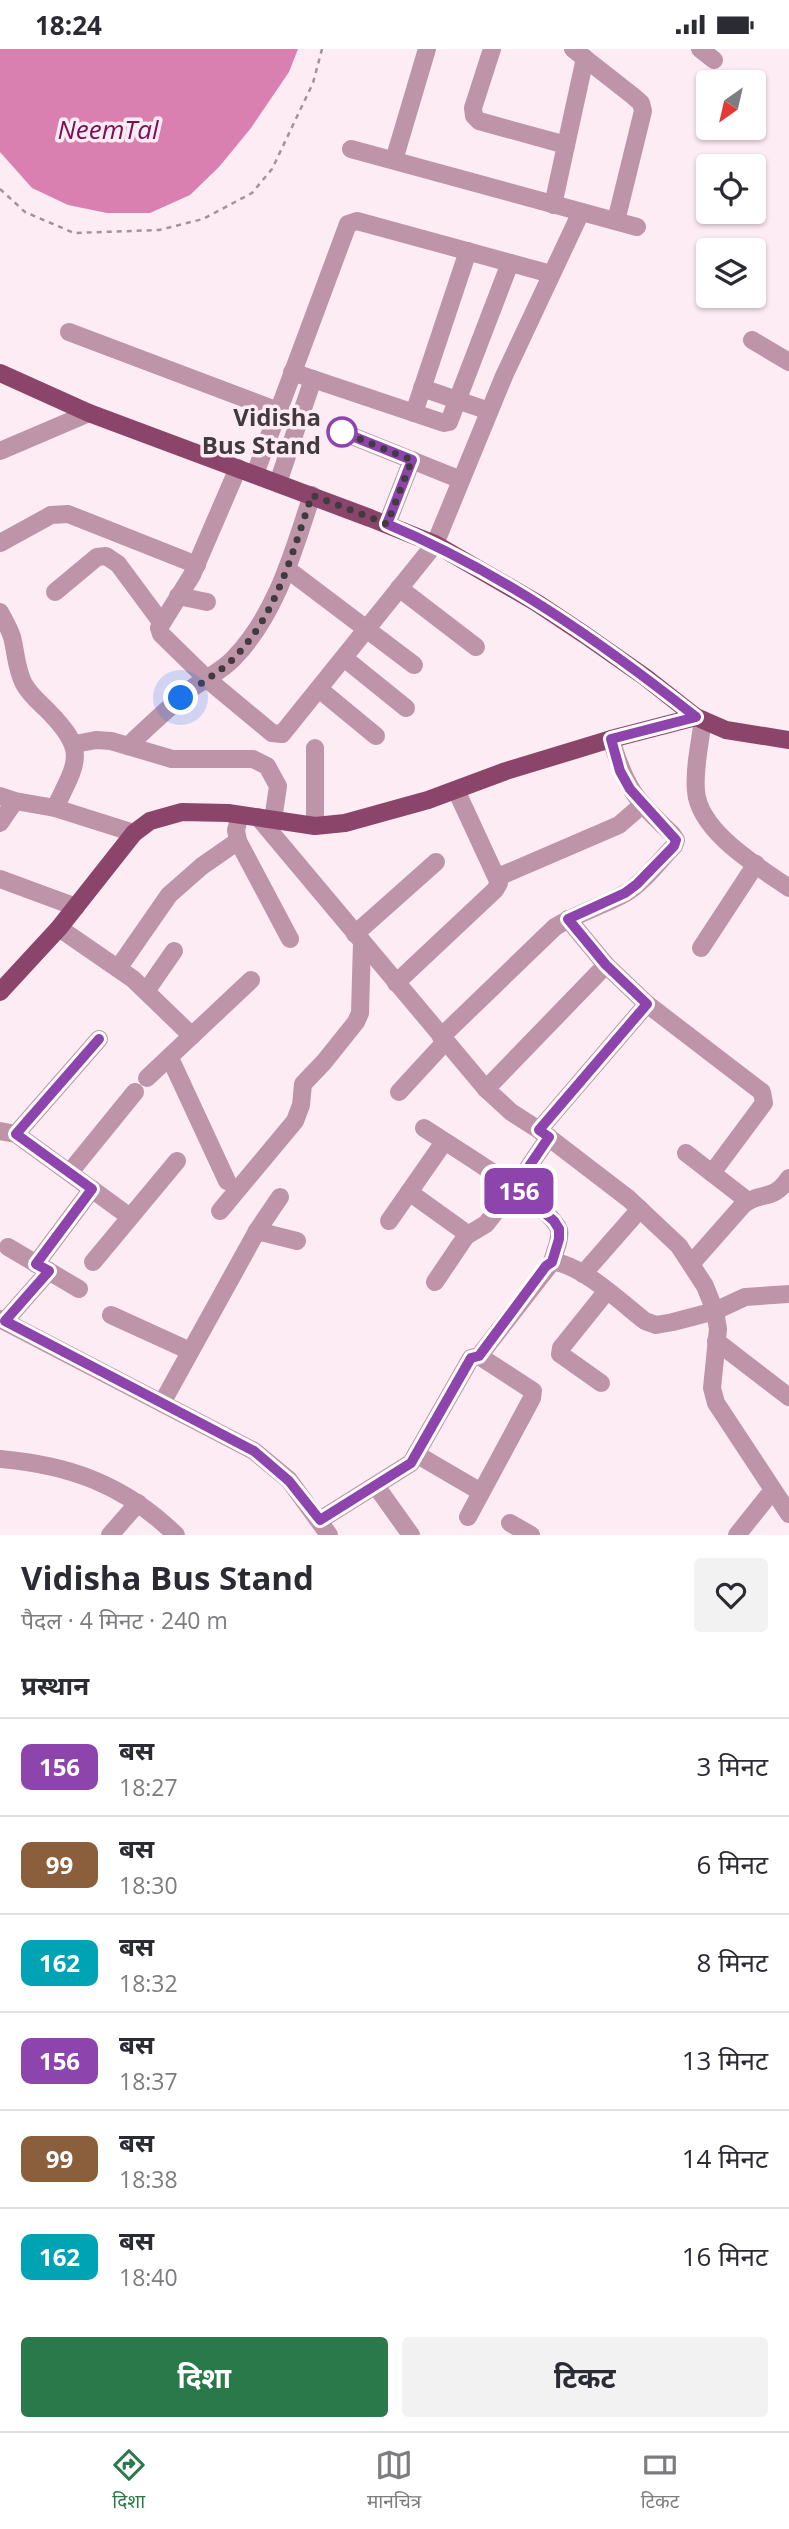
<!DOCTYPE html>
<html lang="hi">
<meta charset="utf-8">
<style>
:root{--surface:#fff;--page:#f2f2f3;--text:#2b2b33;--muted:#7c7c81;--line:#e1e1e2;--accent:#2a794a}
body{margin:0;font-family:"Open Sans","Noto Sans Devanagari",sans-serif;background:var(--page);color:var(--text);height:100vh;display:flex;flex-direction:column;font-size:26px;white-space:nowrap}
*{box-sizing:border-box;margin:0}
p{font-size:23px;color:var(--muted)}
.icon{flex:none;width:38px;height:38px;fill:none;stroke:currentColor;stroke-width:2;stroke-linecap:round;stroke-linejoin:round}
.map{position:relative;height:1486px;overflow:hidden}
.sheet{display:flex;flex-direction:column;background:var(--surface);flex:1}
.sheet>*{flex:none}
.badge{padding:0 14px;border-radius:10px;font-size:24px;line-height:46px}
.needle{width:46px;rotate:214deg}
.buttons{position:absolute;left:696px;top:21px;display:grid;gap:14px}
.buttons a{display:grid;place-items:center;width:70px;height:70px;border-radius:7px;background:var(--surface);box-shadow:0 2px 5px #0004;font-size:35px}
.you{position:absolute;width:35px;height:35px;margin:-18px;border:5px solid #fff;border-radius:50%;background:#1a73e8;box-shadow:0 0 0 10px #1a73e833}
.map>.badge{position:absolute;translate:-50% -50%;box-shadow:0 0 0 4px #fff}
h2{padding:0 21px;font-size:26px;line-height:63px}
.round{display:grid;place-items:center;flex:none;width:74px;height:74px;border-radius:7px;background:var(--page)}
.headline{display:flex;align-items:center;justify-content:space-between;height:119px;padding:0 21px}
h1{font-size:33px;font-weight:700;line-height:52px}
.action{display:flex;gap:14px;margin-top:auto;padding:14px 21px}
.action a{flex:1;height:80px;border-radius:7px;background:var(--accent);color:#fff;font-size:28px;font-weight:700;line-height:80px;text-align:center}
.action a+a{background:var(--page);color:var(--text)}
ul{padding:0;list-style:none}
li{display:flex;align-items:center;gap:21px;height:98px;padding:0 21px;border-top:2px solid var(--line)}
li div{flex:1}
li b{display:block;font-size:26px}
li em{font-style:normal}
li .badge{min-width:77px;font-weight:700;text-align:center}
.status{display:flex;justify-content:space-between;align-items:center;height:49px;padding:0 35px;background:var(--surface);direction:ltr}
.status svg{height:19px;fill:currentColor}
.menu{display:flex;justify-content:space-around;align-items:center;height:98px;border-top:2px solid var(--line);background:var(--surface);font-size:19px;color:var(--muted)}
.menu a{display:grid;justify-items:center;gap:4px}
.menu .selected{color:var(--accent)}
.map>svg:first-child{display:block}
.water{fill:#da80b0}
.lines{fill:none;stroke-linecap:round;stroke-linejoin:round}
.path{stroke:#a0939a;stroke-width:2.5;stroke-dasharray:5 5;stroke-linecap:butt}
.minor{stroke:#bd94a8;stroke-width:18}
.major{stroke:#8b456b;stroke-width:18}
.line-casing{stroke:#fff;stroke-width:16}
.line{stroke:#8e44ad;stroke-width:10}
.walk{stroke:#413a3e;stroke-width:7;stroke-dasharray:0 12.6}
.stop-dot{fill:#fff;stroke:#8e44ad;stroke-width:3.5}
.labels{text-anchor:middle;stroke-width:7;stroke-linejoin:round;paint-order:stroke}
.stop-label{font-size:24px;font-weight:bold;fill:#413a3e;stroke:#feecf4;text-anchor:end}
.water-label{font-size:26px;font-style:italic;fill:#7c0e55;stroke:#feecf4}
</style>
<div class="status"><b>18:24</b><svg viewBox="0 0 49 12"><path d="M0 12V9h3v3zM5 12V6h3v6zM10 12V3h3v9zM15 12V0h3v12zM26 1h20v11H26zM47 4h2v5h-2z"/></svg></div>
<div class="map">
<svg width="789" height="1486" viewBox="0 0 789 1486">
<rect width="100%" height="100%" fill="#feecf4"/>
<polygon class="water" points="0,0 298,0 289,23 251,79 219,118 190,146 150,164 107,164 68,156 32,139 0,103"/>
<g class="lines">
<polyline class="path" points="0,140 25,163 74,184 159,181 203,170 252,144 272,120 313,34 322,0"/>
<g class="minor">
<polyline points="492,0 473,59 474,67 479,72 566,96"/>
<polyline points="573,0 633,47 641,54 643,62 616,172"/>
<polyline points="700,0 714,11"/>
<polyline points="351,100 637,178"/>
<polyline points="394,111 427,0"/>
<polyline points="553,156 585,9"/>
<polyline points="69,283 278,362"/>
<polyline points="752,291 789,313"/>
<polyline points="292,323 444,374 449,373 510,214"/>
<polyline points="422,339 489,362"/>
<polyline points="414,364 468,202"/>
<polyline points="342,383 461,431"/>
<polyline points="0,402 89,364"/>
<polyline points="238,419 192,526 159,579 161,585 207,630 272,684 282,685 435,495 504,327 581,163"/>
<polyline points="255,425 348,175 357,172 551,225"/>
<polyline points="278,434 313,330"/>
<polyline points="387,475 412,411"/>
<polyline points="0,494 51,466 68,465 197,516"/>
<polyline points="287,520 414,616"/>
<polyline points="399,539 476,598"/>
<polyline points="55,543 97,508 106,507 118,515 161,573"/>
<polyline points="178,547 207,553"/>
<path d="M0 563C4 571 9 579 12 588 16 603 16 620 24 635 30 646 40 654 49 663 88 703 77 713 55 759"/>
<polyline points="344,609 406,659"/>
<polyline points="319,640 376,687"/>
<path d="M703 671C700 694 694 719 696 742 699 783 759 818 789 839"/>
<polyline points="75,695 96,691 111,692 172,710 253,710 267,717 278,737 273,771"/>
<path d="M128 697C149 677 169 658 191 640 206 629 222 622 234 609 277 564 293 503 312 446"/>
<polyline points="0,747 15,752 55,759 134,784"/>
<polyline points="240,766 236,781 238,792 290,890"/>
<polyline points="258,768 486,1040 511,1063 539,1081 629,1150 679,1197 705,1237 715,1262 718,1280 712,1339 716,1354 789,1465"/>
<polyline points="0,774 15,752"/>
<polyline points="315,777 315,699"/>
<polyline points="498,828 619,776 642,756"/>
<polyline points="0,830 76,858"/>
<polyline points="568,870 606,916 647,955 762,1043 764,1054 712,1124"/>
<polyline points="59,879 133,930 192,987"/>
<polyline points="355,885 436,813"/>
<polyline points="701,899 756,815"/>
<polyline points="119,918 169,846 202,817 238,792"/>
<polyline points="396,934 495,841 499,834 456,741"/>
<polyline points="147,941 174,902"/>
<path d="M441 988 555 878C578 864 603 857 626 844 644 833 659 812 674 797L676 791 672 785C635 750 626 740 611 690"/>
<polyline points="170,1009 227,1132"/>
<polyline points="147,1029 251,931"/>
<polyline points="486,1040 606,916"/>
<polyline points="399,1043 445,993"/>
<path d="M424 1079C448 1095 552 1157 559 1181 561 1191 554 1204 552 1213"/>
<polyline points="539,1081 647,955"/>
<polyline points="0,1082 16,1085 130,1168"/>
<polyline points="16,1085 99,990"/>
<polyline points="686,1104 748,1152"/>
<polyline points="70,1123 135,1043"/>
<polyline points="409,1143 462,1181 466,1187 435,1233"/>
<polyline points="220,1162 295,1072 301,1056 303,1035 324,1013 356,973 360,964 362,893"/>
<polyline points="389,1172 444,1093"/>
<polyline points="257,1182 297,1192"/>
<polyline points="466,1187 486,1175 515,1138 549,1088"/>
<polyline points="8,1198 79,1240"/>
<polyline points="93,1213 177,1112"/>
<polyline points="36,1215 92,1140"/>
<path d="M691 1215 743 1156C762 1141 772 1154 789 1129"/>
<polyline points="583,1225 640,1160"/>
<polyline points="111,1266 190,1302"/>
<polyline points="0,1270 254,1402 289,1431 329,1486"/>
<polyline points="5,1272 49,1222"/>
<polyline points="716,1292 789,1348"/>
<path d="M479 1307 552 1213C580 1214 623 1255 645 1272L656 1276 673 1273 715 1262 745 1248 789 1245"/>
<polyline points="601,1334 560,1305 561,1299 606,1243"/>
<polyline points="162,1354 257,1182 280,1148"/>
<polyline points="416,1405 481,1443"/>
<path d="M0 1410C70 1416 125 1436 176 1486"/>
<polyline points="376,1437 411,1486"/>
<polyline points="320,1471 411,1414 471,1309 479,1307 533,1342 532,1349 468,1468"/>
<polyline points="510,1474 531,1486"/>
<polyline points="110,1486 138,1454"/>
<polyline points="737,1486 773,1441"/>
</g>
<g class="major">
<polyline points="0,324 89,364 370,469 435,495 537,554 585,586 645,628 696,668 726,681 789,691"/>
<polyline points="0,943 59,879 134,784 150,772 182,763 228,764 315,777 345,774 428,751 506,722 611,690 696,668"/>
</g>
</g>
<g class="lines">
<defs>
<path id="line" d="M99 990 16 1085 92 1140 36 1215 49 1222 5 1272 254 1402 289 1432 320 1471 411 1414 471 1309 479 1307 546 1217 552 1213 559 1190V1180L554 1172 515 1138 549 1088 539 1081 647 955 606 916 568 870 625 844 637 835 674 797 676 791 630 740 620 722 611 690 696 668C600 592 499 522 387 475L412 411 342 383"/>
</defs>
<use href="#line" class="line-casing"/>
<use href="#line" class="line"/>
<path class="walk" d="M181 649C198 635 218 625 233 610 277 566 292 504 312 446L387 475 412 411 342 383"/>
</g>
<circle class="stop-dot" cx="342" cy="383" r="14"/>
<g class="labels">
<g class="stop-label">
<text x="321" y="377">Vidisha<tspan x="321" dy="28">Bus Stand</tspan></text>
</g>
<g class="water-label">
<text x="108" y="90">NeemTal</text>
</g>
</g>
</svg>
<div class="buttons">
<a><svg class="needle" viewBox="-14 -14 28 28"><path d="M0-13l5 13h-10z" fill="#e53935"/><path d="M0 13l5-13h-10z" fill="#7c7c81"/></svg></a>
<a><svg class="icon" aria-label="locate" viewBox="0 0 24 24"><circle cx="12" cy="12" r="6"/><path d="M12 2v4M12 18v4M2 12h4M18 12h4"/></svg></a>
<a><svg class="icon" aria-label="layers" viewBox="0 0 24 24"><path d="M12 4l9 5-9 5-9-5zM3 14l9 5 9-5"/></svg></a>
</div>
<div class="you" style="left:181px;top:649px"></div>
<b class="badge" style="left:519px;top:1142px;background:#8e44ad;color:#fff">156</b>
</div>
<section class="sheet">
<div class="headline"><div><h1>Vidisha Bus Stand</h1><p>पैदल · 4 मिनट · 240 m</p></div><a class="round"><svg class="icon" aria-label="heart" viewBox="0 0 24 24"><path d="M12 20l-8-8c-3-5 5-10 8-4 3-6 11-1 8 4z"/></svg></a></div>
<h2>प्रस्थान</h2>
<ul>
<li><span class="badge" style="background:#8e44ad;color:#fff">156</span><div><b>बस</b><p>18:27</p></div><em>3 मिनट</em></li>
<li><span class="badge" style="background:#8b5e3c;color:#fff">99</span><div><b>बस</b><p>18:30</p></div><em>6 मिनट</em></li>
<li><span class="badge" style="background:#00a3b4;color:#fff">162</span><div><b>बस</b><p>18:32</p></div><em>8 मिनट</em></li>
<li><span class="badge" style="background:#8e44ad;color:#fff">156</span><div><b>बस</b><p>18:37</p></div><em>13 मिनट</em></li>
<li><span class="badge" style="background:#8b5e3c;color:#fff">99</span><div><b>बस</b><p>18:38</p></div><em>14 मिनट</em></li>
<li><span class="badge" style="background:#00a3b4;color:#fff">162</span><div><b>बस</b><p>18:40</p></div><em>16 मिनट</em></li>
</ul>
<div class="action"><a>दिशा</a><a>टिकट</a></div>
</section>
<nav class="menu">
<a class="selected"><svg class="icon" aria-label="directions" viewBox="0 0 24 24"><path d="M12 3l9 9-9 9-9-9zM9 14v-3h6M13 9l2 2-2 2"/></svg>दिशा</a>
<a><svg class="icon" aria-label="map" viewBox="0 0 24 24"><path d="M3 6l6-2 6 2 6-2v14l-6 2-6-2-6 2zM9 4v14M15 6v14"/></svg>मानचित्र</a>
<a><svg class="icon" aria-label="tickets" viewBox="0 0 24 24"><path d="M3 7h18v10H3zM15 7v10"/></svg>टिकट</a>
</nav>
